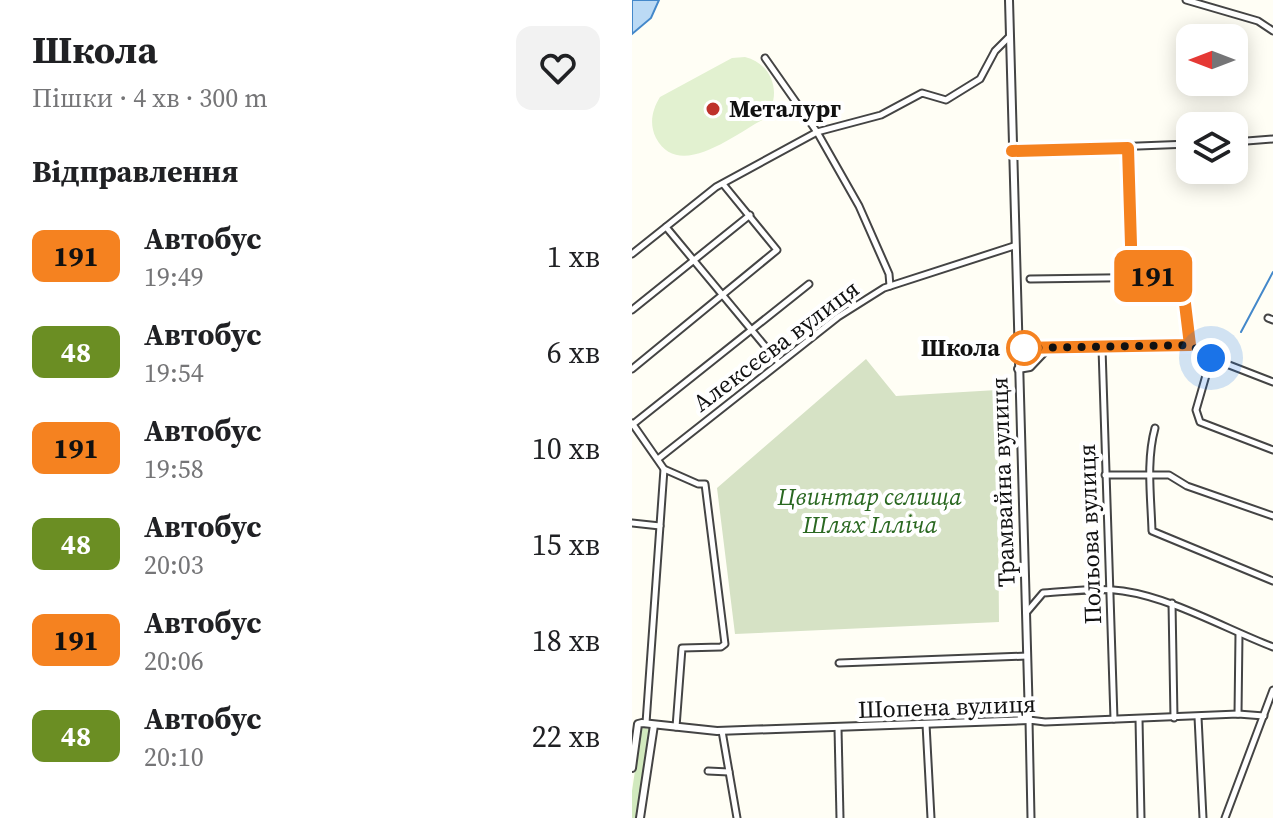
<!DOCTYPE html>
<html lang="uk">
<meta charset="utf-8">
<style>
:root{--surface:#fff;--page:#f2f2f2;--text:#202124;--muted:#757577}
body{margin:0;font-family:"Source Serif 4",serif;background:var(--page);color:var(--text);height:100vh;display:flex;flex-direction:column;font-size:30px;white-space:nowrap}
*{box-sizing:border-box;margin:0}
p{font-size:26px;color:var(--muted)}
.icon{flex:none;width:44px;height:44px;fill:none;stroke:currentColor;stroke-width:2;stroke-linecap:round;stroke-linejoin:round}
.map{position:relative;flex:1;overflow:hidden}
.sheet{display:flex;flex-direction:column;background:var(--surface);width:632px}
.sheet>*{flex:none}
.badge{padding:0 16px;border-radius:12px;font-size:28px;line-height:52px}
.needle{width:52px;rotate:270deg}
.controls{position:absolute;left:544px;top:24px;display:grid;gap:16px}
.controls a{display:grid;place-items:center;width:72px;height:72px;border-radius:16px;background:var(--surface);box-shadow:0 4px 20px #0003;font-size:40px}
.you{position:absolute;width:40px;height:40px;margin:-20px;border:6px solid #fff;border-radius:50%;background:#1a73e8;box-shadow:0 0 0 12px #1a73e833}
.map>.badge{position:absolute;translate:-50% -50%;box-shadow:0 0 0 4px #fff}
h2{padding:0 32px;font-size:30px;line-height:72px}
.round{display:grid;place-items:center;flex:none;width:84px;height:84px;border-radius:16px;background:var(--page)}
.headline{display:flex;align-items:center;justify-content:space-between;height:136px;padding:0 32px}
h1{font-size:38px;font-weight:700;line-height:60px}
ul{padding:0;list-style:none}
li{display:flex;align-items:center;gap:24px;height:96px;padding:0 32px}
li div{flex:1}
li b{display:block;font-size:30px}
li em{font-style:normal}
li .badge{min-width:88px;font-weight:700;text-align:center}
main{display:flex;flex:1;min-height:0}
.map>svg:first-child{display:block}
.green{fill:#d1e9be}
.cemetery{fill:#d6e2c5}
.pitch{fill:#e2f1d0}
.water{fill:#bbdaf5;stroke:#4488ca;stroke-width:2}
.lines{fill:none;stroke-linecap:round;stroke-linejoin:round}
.stream{stroke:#4488ca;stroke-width:2}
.minor-casing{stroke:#444;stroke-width:9}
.tertiary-casing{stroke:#444;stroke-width:10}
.minor{stroke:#fff;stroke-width:5}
.tertiary{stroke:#fff;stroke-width:6}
.line-casing{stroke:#fff;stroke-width:18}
.line{stroke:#f58220;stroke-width:12}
.walk{stroke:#111;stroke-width:8;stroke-dasharray:0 14.4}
.poi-dot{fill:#be322b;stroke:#fff;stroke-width:3}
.stop-dot{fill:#fff;stroke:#f58220;stroke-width:4}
.labels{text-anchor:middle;stroke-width:8;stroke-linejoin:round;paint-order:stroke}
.poi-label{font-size:24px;font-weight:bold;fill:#111;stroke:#fff;text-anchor:start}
.street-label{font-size:24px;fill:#111;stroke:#fff}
.stop-label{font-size:24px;font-weight:bold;fill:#111;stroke:#fff;text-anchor:end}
.park-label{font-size:24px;font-style:italic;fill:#2a6821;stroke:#fff}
</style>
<main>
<section class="sheet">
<div class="headline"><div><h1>Школа</h1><p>Пішки · 4 хв · 300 m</p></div><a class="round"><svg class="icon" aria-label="heart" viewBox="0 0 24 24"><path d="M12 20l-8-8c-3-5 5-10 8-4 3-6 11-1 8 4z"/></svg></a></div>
<h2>Відправлення</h2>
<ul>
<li><span class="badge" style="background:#f58220;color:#111">191</span><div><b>Автобус</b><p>19:49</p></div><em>1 хв</em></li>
<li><span class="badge" style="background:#6b8e23;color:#fff">48</span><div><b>Автобус</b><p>19:54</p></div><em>6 хв</em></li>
<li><span class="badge" style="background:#f58220;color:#111">191</span><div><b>Автобус</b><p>19:58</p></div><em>10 хв</em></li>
<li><span class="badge" style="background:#6b8e23;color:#fff">48</span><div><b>Автобус</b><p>20:03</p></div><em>15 хв</em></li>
<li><span class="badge" style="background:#f58220;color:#111">191</span><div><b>Автобус</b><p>20:06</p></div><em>18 хв</em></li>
<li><span class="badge" style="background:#6b8e23;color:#fff">48</span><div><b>Автобус</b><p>20:10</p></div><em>22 хв</em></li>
</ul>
</section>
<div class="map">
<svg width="641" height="818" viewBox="0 0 641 818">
<rect width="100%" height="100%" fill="#fffef5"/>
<polygon class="green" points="11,727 18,730 5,818 0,818 0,791 9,730"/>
<polygon class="cemetery" points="234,359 264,396 365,390 367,622 103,634 85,488"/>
<path class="pitch" d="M113 57C142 64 151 97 132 119 103 134 47 181 24 138 17 124 20 110 28 97L100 58Z"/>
<polygon class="water" points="0,0 27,0 19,18 0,34"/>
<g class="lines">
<polyline class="stream" points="609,332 641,272"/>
<defs>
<g id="minor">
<polyline points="554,0 626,21 641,31"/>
<polyline points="133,58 185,132 227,206 257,274 258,286"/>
<polyline points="602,142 641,139"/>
<polyline points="496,148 500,277"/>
<polyline points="380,151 558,144"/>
<polyline points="34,227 147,363"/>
<polyline points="0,254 84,187 185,132 249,115 290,93 314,100 348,79 363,51 377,37"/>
<polyline points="398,279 543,277 551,287 558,345"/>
<polyline points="0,310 118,215"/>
<polyline points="636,318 641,320"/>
<polyline points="470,348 482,719"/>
<polyline points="415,349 558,345 579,358 641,382"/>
<polyline points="579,358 564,410 568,422 641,450"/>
<polyline points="0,369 145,250 91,184"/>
<polyline points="0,423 32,469 14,723"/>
<polyline points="0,425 177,284"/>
<path d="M523 428C514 461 519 497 520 531L641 581"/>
<polyline points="26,459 206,317 252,288 382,246"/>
<polyline points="32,469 66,484 73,484 93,644 89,647 50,648 44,727"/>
<polyline points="473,475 537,475 555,486 641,516"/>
<polyline points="0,523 28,526"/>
<polyline points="540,603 542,718"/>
<path d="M394 613 411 593C437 592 466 587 491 591 540 598 594 629 641 647"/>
<polyline points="207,663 395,656"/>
<polyline points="606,714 607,634"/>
<polyline points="566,717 571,818"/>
<polyline points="507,719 509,818"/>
<polyline points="294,724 299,818"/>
<polyline points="206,728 208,818"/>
<polyline points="90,731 105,818"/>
<polyline points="76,771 97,772"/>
<polyline points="399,818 397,720 413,722 606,714 632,716"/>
<polyline points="593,818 641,690"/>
</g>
<g id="tertiary">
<polyline points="385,348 415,349"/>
<polyline points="386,369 398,367 415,349"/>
<polyline points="0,768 6,724 10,723 85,731 397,720 377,0"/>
<polyline points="8,818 22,725"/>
</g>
</defs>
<use href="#minor" class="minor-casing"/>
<use href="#tertiary" class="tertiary-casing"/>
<use href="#minor" class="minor"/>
<use href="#tertiary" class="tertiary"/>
</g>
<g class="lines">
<defs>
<polyline id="line" points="380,151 496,148 500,277 543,277 551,287 558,345 385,348"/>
</defs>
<use href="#line" class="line-casing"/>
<use href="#line" class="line"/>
<polyline class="walk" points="392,348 558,345 579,358"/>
</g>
<circle class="poi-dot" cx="81" cy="109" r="8"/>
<circle class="stop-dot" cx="392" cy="348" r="16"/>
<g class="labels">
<g class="poi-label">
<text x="97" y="117">Металург</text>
</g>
<g class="street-label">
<text transform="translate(144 346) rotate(-37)" y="8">Алексєєва вулиця</text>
<text transform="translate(371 482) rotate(-92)" y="8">Трамвайна вулиця</text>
<text transform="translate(458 534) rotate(-92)" y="8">Польова вулиця</text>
<text transform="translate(315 707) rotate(-2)" y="8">Шопена вулиця</text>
</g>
<g class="stop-label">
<text x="368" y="356">Школа</text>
</g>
<g class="park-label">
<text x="238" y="505">Цвинтар селища<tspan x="238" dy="28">Шлях Ілліча</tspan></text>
</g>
</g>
</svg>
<div class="controls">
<a><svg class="needle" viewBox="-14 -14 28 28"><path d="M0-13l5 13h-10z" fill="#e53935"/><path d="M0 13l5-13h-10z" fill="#757577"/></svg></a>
<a><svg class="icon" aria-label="layers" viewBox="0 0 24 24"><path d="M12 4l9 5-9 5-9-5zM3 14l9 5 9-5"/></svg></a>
</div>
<div class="you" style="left:579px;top:358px"></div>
<b class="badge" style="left:521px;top:276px;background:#f58220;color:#111">191</b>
</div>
</main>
